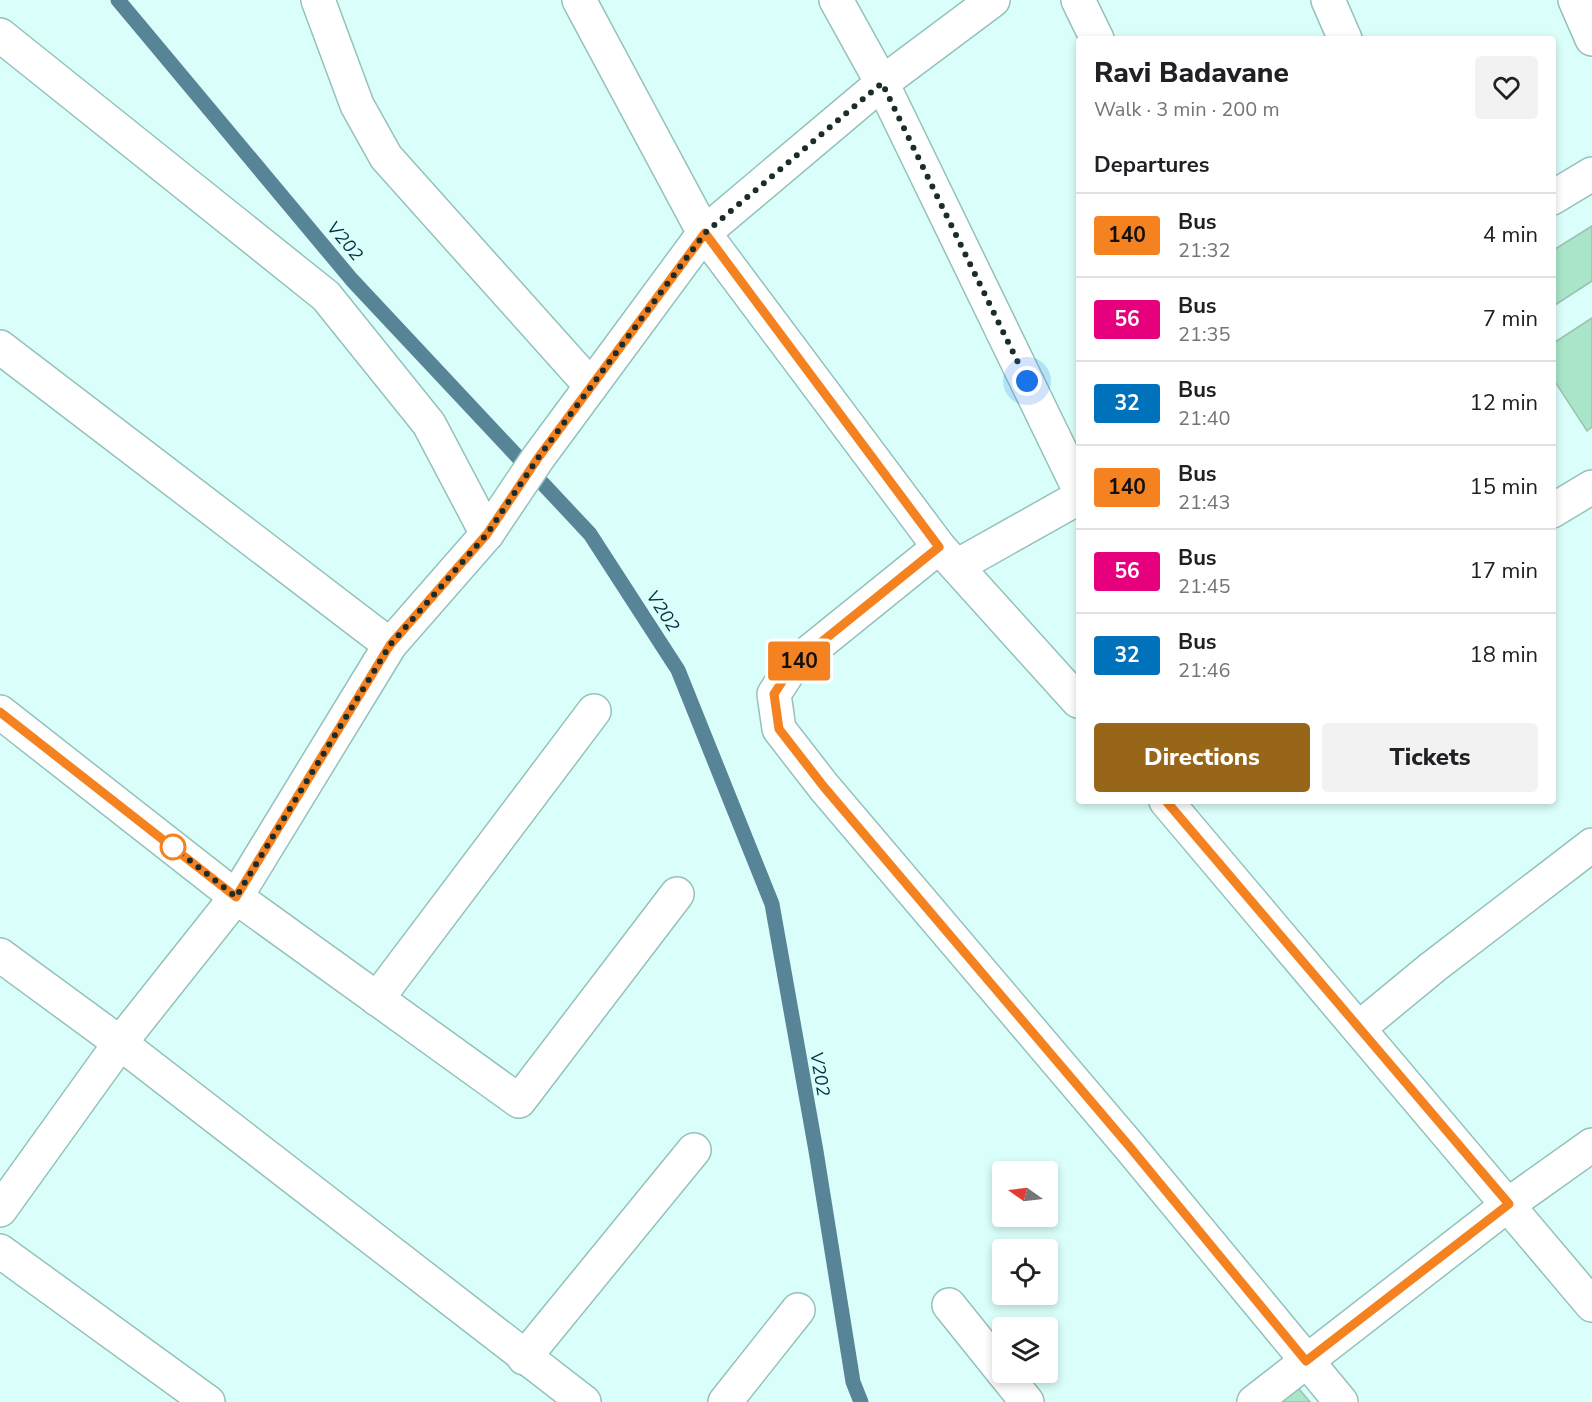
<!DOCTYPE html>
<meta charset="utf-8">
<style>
:root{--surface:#fff;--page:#f2f2f2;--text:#202124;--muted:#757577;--line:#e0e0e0;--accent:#986619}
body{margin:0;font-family:"Nunito Sans",sans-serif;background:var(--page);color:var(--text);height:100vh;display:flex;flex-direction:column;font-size:22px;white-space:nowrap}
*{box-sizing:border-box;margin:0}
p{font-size:20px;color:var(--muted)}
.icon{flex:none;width:33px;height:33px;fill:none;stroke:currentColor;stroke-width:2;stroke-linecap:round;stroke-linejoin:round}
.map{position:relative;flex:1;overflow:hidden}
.sheet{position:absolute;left:1076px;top:36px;width:480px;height:768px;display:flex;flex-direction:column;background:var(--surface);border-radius:6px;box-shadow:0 3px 9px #0003}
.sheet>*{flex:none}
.badge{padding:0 12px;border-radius:4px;font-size:21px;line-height:39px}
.needle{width:39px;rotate:284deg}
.buttons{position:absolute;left:992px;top:1161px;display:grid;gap:12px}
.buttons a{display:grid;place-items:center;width:66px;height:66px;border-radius:6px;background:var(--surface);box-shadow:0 3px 9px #0003;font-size:30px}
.you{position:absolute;width:30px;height:30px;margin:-15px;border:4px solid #fff;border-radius:50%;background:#1a73e8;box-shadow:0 0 0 9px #1a73e833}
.map>.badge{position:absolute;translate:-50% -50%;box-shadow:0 0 0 3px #fff}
h2{padding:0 18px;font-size:22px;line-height:54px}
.round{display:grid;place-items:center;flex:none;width:63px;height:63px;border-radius:6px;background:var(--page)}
.summary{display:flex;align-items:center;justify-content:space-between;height:102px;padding:0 18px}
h1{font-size:28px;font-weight:800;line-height:45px}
.primary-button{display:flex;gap:12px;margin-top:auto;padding:12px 18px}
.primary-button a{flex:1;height:69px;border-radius:6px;background:var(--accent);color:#fff;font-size:24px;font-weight:800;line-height:69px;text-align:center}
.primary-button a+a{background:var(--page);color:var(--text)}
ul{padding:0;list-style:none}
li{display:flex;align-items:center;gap:18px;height:84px;padding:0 18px;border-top:2px solid var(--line)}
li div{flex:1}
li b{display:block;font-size:22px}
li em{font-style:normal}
li .badge{min-width:66px;font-weight:700;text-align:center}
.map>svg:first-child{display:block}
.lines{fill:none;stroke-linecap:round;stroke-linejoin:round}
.stream{stroke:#588498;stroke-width:15}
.building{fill:#a9e5c9;stroke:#9dc1b0;stroke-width:1.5}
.minor-casing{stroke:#95c1bc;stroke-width:36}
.tertiary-casing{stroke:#95c1bc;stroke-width:36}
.minor{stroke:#fff;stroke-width:33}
.tertiary{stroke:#fff;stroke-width:33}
.line-casing{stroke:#fff;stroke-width:14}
.line{stroke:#f58220;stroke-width:9}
.walk{stroke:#1b2c2a;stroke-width:6;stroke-dasharray:0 10.8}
.stop-dot{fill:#fff;stroke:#f58220;stroke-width:3}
.labels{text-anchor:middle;stroke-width:4.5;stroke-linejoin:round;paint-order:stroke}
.water-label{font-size:18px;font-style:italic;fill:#002f44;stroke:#dafefa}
</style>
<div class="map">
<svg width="1592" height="1402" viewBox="0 0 1592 1402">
<rect width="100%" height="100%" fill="#dafefa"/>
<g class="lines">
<polyline class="stream" points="118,0 352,280 590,534 678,670 772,904 816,1151 853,1382 861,1402"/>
</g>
<g class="building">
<polygon points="1592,226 1592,281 1552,307 1552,251"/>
<polygon points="1592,318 1592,427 1587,431 1552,377 1552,344"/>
<polygon points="1295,1384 1310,1402 1274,1402"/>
</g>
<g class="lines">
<defs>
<g id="minor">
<polyline points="318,0 357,105 386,157 591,386"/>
<polyline points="579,0 704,233 939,547 1078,701"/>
<polyline points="836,0 882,83 1078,487"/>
<polyline points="1078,0 1097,39"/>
<polyline points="1328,0 1345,39"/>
<polyline points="1575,0 1592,39"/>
<polyline points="0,35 326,296 429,424 487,534"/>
<polyline points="1552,198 1592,174"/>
<polyline points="0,347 390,645"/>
<polyline points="1552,511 1592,487"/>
<polyline points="939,547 793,665 774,694 779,729 824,787 1129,1146 1341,1402"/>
<polyline points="957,566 1078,498"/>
<polyline points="0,712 236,897 519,1101 677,894"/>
<polyline points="1166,801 1592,1305"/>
<polyline points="0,955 120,1043 584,1402"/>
<polyline points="377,999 594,711"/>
<polyline points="1359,1028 1433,967 1592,845"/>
<polyline points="0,1251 208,1402"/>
<polyline points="949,1305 1002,1371"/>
<polyline points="524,1358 694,1150"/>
<polyline points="1003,1372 1027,1402"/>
<polyline points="725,1402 798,1310"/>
<polyline points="1254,1402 1509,1204 1592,1145"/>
</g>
<polyline id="tertiary" points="0,1210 120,1043 236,897 390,645 487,534 538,458 704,233 882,83 993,0"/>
</defs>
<use href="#minor" class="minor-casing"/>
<use href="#tertiary" class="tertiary-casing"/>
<use href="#minor" class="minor"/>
<use href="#tertiary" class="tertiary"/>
</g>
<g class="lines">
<defs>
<polyline id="line" points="0,712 236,897 390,645 487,534 538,458 705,233 939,547 793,665 774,694 779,729 824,787 1129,1146 1306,1361 1509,1204 1166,801"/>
</defs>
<use href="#line" class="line-casing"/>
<use href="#line" class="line"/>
<polyline class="walk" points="173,847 236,897 390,645 487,534 538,458 705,233 882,83 1027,381"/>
</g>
<circle class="stop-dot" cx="173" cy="847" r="12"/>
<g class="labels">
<g class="water-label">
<text transform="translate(345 241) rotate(50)" y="6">V202</text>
<text transform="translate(663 611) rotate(57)" y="6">V202</text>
<text transform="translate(820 1074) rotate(80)" y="6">V202</text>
</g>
</g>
</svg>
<div class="buttons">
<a><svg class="needle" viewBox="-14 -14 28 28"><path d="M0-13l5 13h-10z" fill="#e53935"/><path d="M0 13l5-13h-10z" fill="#757577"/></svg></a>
<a><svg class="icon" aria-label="locate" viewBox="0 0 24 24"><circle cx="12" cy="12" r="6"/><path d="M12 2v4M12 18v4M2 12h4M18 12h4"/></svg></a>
<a><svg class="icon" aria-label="layers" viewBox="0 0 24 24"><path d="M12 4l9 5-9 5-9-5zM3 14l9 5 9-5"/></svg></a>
</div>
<div class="you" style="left:1027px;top:381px"></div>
<b class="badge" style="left:799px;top:661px;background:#f58220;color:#111">140</b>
<section class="sheet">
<div class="summary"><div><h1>Ravi Badavane</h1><p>Walk · 3 min · 200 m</p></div><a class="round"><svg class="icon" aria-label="heart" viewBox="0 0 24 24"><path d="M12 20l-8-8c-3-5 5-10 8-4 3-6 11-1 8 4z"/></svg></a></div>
<h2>Departures</h2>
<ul>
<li><span class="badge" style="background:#f58220;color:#111">140</span><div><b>Bus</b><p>21:32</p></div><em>4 min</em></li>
<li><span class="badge" style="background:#e6007e;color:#fff">56</span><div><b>Bus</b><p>21:35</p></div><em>7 min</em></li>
<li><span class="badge" style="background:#0072bc;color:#fff">32</span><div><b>Bus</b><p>21:40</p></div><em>12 min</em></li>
<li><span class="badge" style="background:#f58220;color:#111">140</span><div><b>Bus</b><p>21:43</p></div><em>15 min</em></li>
<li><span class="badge" style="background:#e6007e;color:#fff">56</span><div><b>Bus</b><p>21:45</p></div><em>17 min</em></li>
<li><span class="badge" style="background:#0072bc;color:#fff">32</span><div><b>Bus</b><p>21:46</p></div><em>18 min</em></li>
</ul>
<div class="primary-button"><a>Directions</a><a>Tickets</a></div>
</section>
</div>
